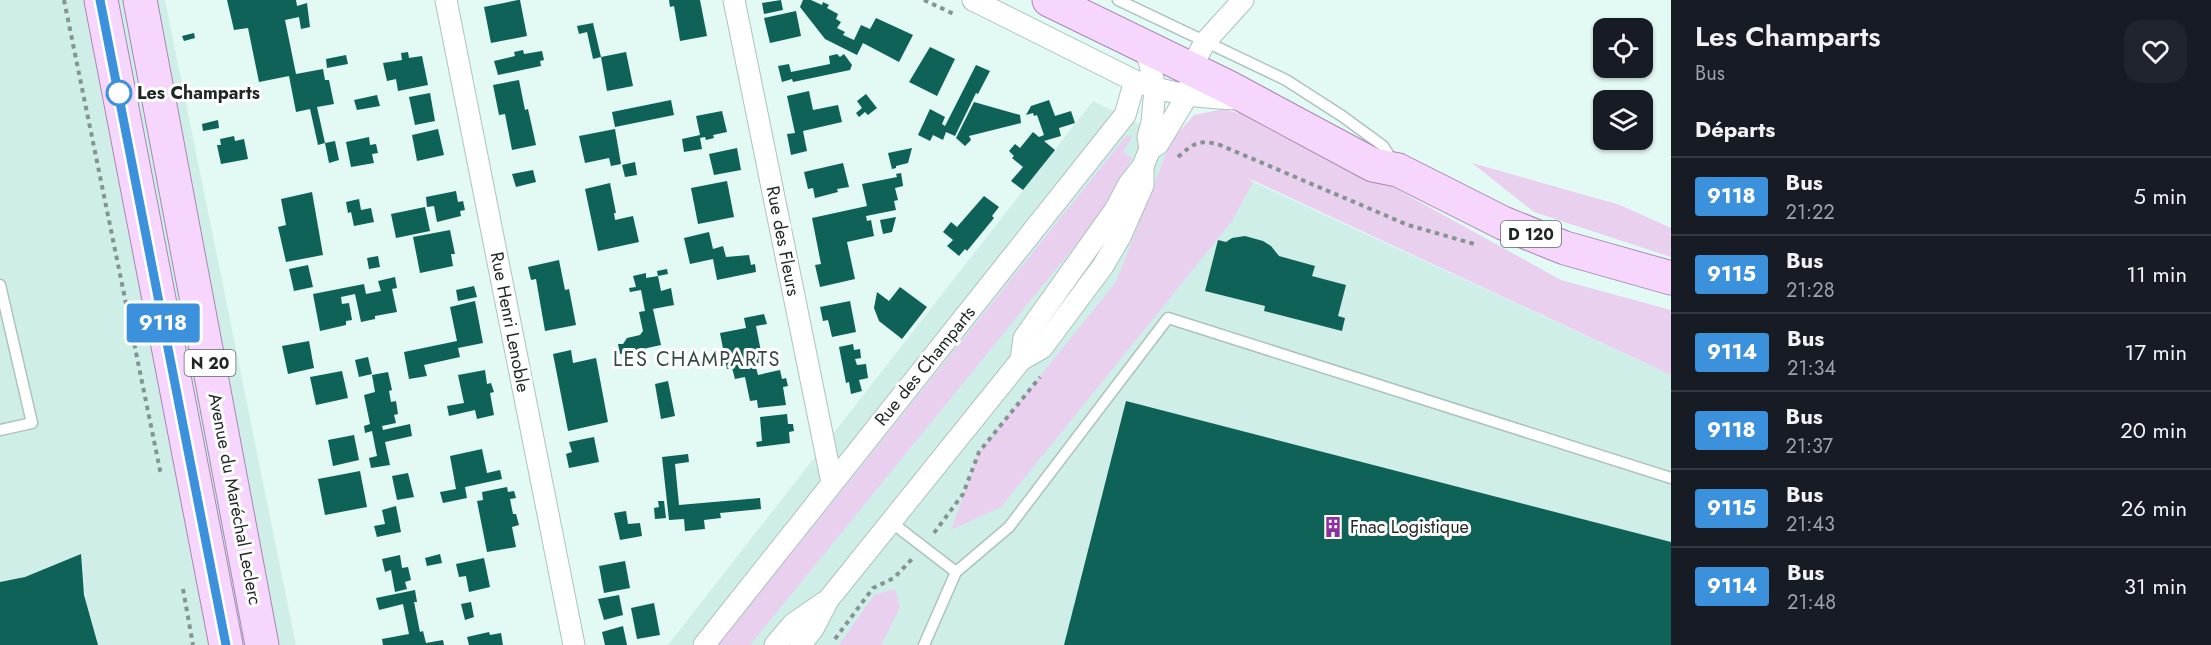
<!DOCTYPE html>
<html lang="fr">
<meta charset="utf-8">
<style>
:root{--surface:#171b24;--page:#20242c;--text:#f1f3f6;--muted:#9ea1a6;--line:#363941}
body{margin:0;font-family:Jost,sans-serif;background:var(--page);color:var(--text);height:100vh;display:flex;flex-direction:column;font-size:22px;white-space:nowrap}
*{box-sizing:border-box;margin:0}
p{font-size:20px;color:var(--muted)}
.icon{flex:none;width:33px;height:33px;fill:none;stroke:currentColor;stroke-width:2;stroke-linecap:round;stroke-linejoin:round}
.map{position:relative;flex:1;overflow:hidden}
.sheet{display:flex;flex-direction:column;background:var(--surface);width:540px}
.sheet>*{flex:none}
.badge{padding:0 12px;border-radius:4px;font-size:21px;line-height:39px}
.fabs{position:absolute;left:1593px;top:18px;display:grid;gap:12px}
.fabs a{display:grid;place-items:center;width:60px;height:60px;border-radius:12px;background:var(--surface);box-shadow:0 2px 4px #0004;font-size:30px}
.map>.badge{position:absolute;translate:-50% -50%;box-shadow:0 0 0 3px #fff}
h2{padding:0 24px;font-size:22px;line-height:54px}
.round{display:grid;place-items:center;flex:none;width:63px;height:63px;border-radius:18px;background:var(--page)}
.overview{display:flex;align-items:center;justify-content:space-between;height:102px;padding:0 24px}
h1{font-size:28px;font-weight:600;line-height:45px}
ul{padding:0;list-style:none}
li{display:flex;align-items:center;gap:18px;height:78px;padding:0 24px;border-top:2px solid var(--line)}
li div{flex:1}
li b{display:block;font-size:22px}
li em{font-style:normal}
li .badge{min-width:66px;font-weight:700;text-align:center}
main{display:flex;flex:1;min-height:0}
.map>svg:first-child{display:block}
.built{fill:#cfeee8}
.green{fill:#e9d0ee}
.building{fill:#0e6257}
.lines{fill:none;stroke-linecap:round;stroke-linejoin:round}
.lane-casing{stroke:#adc2be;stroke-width:13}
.street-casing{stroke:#adc2be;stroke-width:23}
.primary-casing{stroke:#a887b1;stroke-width:35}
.path{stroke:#859491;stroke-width:4;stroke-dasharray:4.5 4.5;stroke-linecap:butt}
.lane{stroke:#fff;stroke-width:10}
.street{stroke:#fff;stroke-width:21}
.primary{stroke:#f7d6fd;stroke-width:33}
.line-casing{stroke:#fff;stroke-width:14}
.line{stroke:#3c91dc;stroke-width:9}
.stop-dot{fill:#fff;stroke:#3c91dc;stroke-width:3}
.labels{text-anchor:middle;stroke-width:6;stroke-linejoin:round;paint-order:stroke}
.shield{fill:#fff;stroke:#626866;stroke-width:1.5}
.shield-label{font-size:16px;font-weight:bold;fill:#1f2725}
.stop-label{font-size:18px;font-weight:bold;fill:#1f2725;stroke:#fff;text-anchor:start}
.street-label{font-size:18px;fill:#1f2725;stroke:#fff}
.poi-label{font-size:18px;fill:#1f2725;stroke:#fff;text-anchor:start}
.neighbourhood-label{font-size:20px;letter-spacing:1.5px;fill:#364945;stroke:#fff}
</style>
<main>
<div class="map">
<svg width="1671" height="645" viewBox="0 0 1671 645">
<rect width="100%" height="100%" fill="#e3f9f4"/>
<g class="built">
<polygon points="0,0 165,0 296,645 0,645"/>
<polygon points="1093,101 1253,182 1671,375 1671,645 668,645"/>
</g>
<g class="green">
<polygon points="1224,109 1263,120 1389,185 1561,280 1671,310 1671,375 1248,178 1253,182 1232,221 1001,507 951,530 979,452 1116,282 1171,141 1194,115"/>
<polygon points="1127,135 1132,137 1123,152 1132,158 1105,209 750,645 718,645"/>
<polygon points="1472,163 1620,205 1671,228 1671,257 1534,212"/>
<polygon points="895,589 900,607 881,645 839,645 874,595"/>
</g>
<g class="building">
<polygon points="227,0 296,0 297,6 307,3 310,27 301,29 299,17 285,20 296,74 323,69 325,80 329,80 334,104 317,107 325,143 318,145 310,109 296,112 289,76 259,82 248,28 234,30"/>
<polygon points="518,0 520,0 527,36 491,43 484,7"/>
<polygon points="669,0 700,0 707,36 680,41 674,6 670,7"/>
<polygon points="781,0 783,10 764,14 762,3"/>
<polygon points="803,0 811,0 822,5 823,2 829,5 827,8 838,14 836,19 841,22 837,28 845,32 843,35 854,40 861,25 870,29 876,18 913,35 899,62 863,43 857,55 825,39 800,7"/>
<polygon points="796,11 801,36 770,43 764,18"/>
<polygon points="593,23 601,57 626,52 633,86 607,91 601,57 593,59 587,32 579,34 577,26"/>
<polygon points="194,33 195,38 184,41 182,36"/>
<polygon points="930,47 955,59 937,96 909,82"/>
<polygon points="523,50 524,54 542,51 544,60 540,61 541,66 498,75 494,61 515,56 514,52"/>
<polygon points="408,52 409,58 422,56 428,85 398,91 396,79 387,81 383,63 402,60 401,53"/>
<polygon points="837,54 840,57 844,54 852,65 850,70 793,82 792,79 782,82 778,66 789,64 791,72 830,64 829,56"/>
<polygon points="346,55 348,64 327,68 326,59"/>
<polygon points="976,65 990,71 978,94 976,93 955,136 946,132 943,140 933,135 930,141 918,135 930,109 945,117 942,124 945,126"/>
<polygon points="519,80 525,110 528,109 536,145 512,150 505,114 499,115 493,85"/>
<polygon points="809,91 813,110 838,105 842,122 803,131 807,151 791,155 787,134 795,133 787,96"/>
<polygon points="430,93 435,121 415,125 409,97"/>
<polygon points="866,94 877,108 868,115 865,112 859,117 856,113 862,108 857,101"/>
<polygon points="377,95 380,106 357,110 354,100"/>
<polygon points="671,100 674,115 615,127 612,112"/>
<polygon points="1049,100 1055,116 1071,111 1075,123 1059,128 1061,136 1044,141 1055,150 1023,190 1011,181 1023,167 1012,158 1014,156 1009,151 1015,144 1020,148 1033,132 1039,137 1044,135 1037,115 1034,116 1033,113 1026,115 1031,106"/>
<polygon points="974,102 1020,115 1021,123 969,136 971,140 965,146 956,138"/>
<polygon points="722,111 727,132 713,135 714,138 706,140 705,137 700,138 702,149 684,152 682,139 700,135 696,116"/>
<polygon points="218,120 219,128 203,131 202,124"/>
<polygon points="438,129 444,155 417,161 412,135"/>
<polygon points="615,129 621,164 611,166 609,158 585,163 579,136"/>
<polygon points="234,136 235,141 244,139 248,159 221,164 217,145 221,145 220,139"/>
<polygon points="369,137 370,145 376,144 378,153 372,154 374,163 351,167 346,142"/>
<polygon points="335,141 339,160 329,163 325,143"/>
<polygon points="737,148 741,170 714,175 709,154"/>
<polygon points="912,148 908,163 896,166 896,168 892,169 888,153"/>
<polygon points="635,162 637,175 625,177 622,165"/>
<polygon points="843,163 849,187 837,189 838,192 815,198 813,188 808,189 804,172"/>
<polygon points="533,170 536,182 516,187 512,174"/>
<polygon points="901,173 903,185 903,186 895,188 898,200 894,201 896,210 866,216 867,221 871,220 874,236 847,242 855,279 820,287 815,265 821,264 812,218 867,206 862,184 897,177 896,174"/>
<polygon points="727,181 734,217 698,224 691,188"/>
<polygon points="610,183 616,213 614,213 615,220 633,216 639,242 598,251 585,189"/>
<polygon points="456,191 458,202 463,201 465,210 460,211 461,216 437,222 434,206 427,207 426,197"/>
<polygon points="312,192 323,255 286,262 278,227 286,225 281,199"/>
<polygon points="984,196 999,207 992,216 994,218 967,251 965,249 959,256 947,246 953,240 943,232 951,222 957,227"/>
<polygon points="359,199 361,210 371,208 374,222 354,226 351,212 348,213 346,202"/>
<polygon points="425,207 430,231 396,238 391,214"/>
<polygon points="896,217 892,232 883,234 880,220"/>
<polygon points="450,230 455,254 451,254 453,266 420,273 413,237"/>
<polygon points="709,232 713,249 723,246 726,257 749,255 751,265 755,264 756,272 717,280 713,259 690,264 684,238"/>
<polygon points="1245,236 1263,241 1271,246 1279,256 1315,266 1312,276 1346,285 1338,316 1345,318 1342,331 1264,311 1265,306 1205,291 1218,240 1226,242 1232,238"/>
<polygon points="378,256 380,267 369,269 367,258"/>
<polygon points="559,260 565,290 569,289 576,325 545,331 536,279 531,280 528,267"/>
<polygon points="308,265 313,287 294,291 289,269"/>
<polygon points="667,269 668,274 658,276 661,291 671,288 674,305 653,309 661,345 620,354 618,344 623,344 627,338 640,335 643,331 639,312 645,311 641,290 630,292 629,288 636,287 633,276 646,273 646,278 658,276 657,271"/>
<polygon points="395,277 397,288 392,289 397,312 375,316 375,319 361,322 355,294 341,297 342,304 349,303 352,320 346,321 346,325 320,331 313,294 364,284 366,294 381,291 378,281"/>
<polygon points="474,286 477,297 458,301 456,290"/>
<polygon points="900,287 927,307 902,339 879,321 874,308 877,292 889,301"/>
<polygon points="475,301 483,343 458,348 460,357 424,365 427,376 409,379 404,352 457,341 450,307"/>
<polygon points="850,301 856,332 832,337 828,320 823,321 820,307"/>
<polygon points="764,314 767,324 756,326 763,362 755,364 758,375 780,370 782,379 786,378 788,386 783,387 786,405 758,408 757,400 750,401 745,377 735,379 732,368 727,369 720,333 746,328 744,318"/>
<polygon points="309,341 314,368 288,374 282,346"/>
<polygon points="853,344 854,350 860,349 861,358 855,359 857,365 866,364 868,378 859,380 862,391 851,394 849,382 846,383 839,347"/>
<polygon points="571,350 573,363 596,358 608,422 568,431 553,354"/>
<polygon points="368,357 372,374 359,377 355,360"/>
<polygon points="485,370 487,384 491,383 494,392 490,393 494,415 477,419 475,410 449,416 447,406 464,403 458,375"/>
<polygon points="342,371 348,398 316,405 310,377"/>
<polygon points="388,372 392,390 389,391 391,402 396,401 398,414 394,415 396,423 382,426 383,430 410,424 412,436 385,442 390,465 371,468 369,458 377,456 372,431 365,433 364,426 370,424 364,395 375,392 372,375"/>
<polygon points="668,381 675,416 661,419 655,384"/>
<polygon points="1126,401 1671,542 1671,645 1064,645"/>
<polygon points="787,414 788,424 793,424 794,431 789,432 790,443 757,447 756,442 762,441 760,417"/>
<polygon points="354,435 359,460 333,466 328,440"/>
<polygon points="594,437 599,462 569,468 566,454 572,452 569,442"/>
<polygon points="482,449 487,473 500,470 502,479 465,487 467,498 443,503 440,492 456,489 450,456"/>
<polygon points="688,454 689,462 675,464 679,505 760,498 761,509 720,513 721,518 704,520 705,529 685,531 684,519 669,520 662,457"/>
<polygon points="360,471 367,507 325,515 318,479"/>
<polygon points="408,473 414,497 397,500 392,476"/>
<polygon points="507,487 508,492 514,491 516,498 510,499 513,514 516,514 519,525 512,527 516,547 487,552 477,501 483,500 482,492"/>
<polygon points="658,501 664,501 666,518 655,519 654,508 659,507"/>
<polygon points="396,506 401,532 377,537 374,526 385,524 382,510"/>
<polygon points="626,511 628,524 640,523 642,536 620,540 614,513"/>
<polygon points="81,554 84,595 98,645 0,645 0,582 25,577"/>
<polygon points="440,554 442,563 427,566 425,558"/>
<polygon points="400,555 402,568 408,567 411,580 405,582 407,589 395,592 391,570 385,572 382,559"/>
<polygon points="484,558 490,587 469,592 466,576 459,577 456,564"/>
<polygon points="625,561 630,588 604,593 599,566"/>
<polygon points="415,590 417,602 414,602 420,632 423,631 426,643 443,640 444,645 383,645 382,639 409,634 403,604 379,610 376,598"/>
<polygon points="619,595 623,615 604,620 598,599"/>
<polygon points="471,602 474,617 465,620 461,604"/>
<polygon points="654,603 660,635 637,639 631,608"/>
<polygon points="623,626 627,645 605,645 602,632"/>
<polygon points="489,632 490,635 501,633 503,645 469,645 467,637"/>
</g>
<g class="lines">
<defs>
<g id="lane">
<polyline points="1118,0 1286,80 1342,116 1383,146 1394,163"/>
<polyline points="0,285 32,423 0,430"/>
<polyline points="891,522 956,572"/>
<polyline points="924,645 956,572 1009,527 1168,318 1671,478"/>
</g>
<g id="street">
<polyline points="446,0 574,645"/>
<polyline points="734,0 832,483"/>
<path d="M973 0 1135 81C1172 95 1203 98 1242 99"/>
<polyline points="1150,149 1158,144 1187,96 1198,55 1205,42 1243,0"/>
<polyline points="1021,360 1024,338 1115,210 1129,184 1143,166 1150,149 1148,137 1152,122 1155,89 1149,60 1139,44"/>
<polyline points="704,645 1125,115 1135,81"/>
<polyline points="775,645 793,624 825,602"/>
<polyline points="800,645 813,629 828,600 1021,360 1042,348 1103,266 1120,237 1143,185 1143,166"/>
</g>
<g id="primary">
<polyline points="101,0 226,645"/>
<polyline points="140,0 262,645"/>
<polyline points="1049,0 1226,86 1373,165 1398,170 1503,223 1565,248 1671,278"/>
</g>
</defs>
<use href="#lane" class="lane-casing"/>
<use href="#street" class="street-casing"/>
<use href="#primary" class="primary-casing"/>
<g class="path">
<polyline points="64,0 161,475"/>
<polyline points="924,0 956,15"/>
<path d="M1178 157C1194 143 1199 139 1220 145L1408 225 1478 245"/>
<polyline points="934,533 963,494 979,452 1040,377"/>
<polyline points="183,589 193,645"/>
<polyline points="835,639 873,588 894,578 912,559"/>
</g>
<use href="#lane" class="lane"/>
<use href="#street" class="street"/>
<use href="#primary" class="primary"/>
</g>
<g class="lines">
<defs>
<polyline id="line" points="100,0 226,645"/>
</defs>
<use href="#line" class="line-casing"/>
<use href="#line" class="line"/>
</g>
<defs>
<symbol id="building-bare" viewBox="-9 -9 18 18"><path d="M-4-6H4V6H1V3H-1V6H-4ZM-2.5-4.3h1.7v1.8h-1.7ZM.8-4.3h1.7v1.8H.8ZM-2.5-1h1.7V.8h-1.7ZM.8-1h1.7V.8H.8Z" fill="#89309c" stroke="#fff" stroke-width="2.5" paint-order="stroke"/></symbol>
</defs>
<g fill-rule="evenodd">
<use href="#building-bare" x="1318" y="512" width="30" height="30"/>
</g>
<circle class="stop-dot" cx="119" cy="93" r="12"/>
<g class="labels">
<g class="shield">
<rect x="1501" y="221" width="60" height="26" rx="4.5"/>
<rect x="184.5" y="350" width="51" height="26" rx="4.5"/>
</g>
<g class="shield-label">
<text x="1531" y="240">D 120</text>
<text x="210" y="369">N 20</text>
</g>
<g class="stop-label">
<text x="137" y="99">Les Champarts</text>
</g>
<g class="street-label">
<text transform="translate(783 241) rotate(79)" y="6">Rue des Fleurs</text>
<text transform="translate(510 322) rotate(79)" y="6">Rue Henri Lenoble</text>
<text transform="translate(925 366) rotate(-51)" y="6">Rue des Champarts</text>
<text transform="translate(235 499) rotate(79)" y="6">Avenue du Maréchal Leclerc</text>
</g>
<g class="poi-label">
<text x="1350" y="533">Fnac Logistique</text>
</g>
<g class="neighbourhood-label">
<text x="697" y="366">LES CHAMPARTS</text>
</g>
</g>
</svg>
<div class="fabs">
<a><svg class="icon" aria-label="locate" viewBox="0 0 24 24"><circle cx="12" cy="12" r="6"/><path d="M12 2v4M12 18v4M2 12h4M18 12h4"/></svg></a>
<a><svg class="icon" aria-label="layers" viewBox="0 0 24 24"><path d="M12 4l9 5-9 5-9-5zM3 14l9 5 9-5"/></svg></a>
</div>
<b class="badge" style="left:163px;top:323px;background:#3c91dc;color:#fff">9118</b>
</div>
<section class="sheet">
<div class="overview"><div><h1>Les Champarts</h1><p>Bus</p></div><a class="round"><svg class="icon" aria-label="heart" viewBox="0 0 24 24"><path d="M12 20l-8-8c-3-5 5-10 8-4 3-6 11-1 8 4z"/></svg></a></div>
<h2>Départs</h2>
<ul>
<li><span class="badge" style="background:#3c91dc;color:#fff">9118</span><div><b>Bus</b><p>21:22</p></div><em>5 min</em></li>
<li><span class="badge" style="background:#3c91dc;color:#fff">9115</span><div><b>Bus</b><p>21:28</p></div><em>11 min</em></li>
<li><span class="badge" style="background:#3c91dc;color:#fff">9114</span><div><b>Bus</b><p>21:34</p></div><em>17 min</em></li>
<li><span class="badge" style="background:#3c91dc;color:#fff">9118</span><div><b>Bus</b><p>21:37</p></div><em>20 min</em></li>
<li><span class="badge" style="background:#3c91dc;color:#fff">9115</span><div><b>Bus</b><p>21:43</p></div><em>26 min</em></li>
<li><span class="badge" style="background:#3c91dc;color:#fff">9114</span><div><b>Bus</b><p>21:48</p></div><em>31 min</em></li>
</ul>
</section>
</main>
